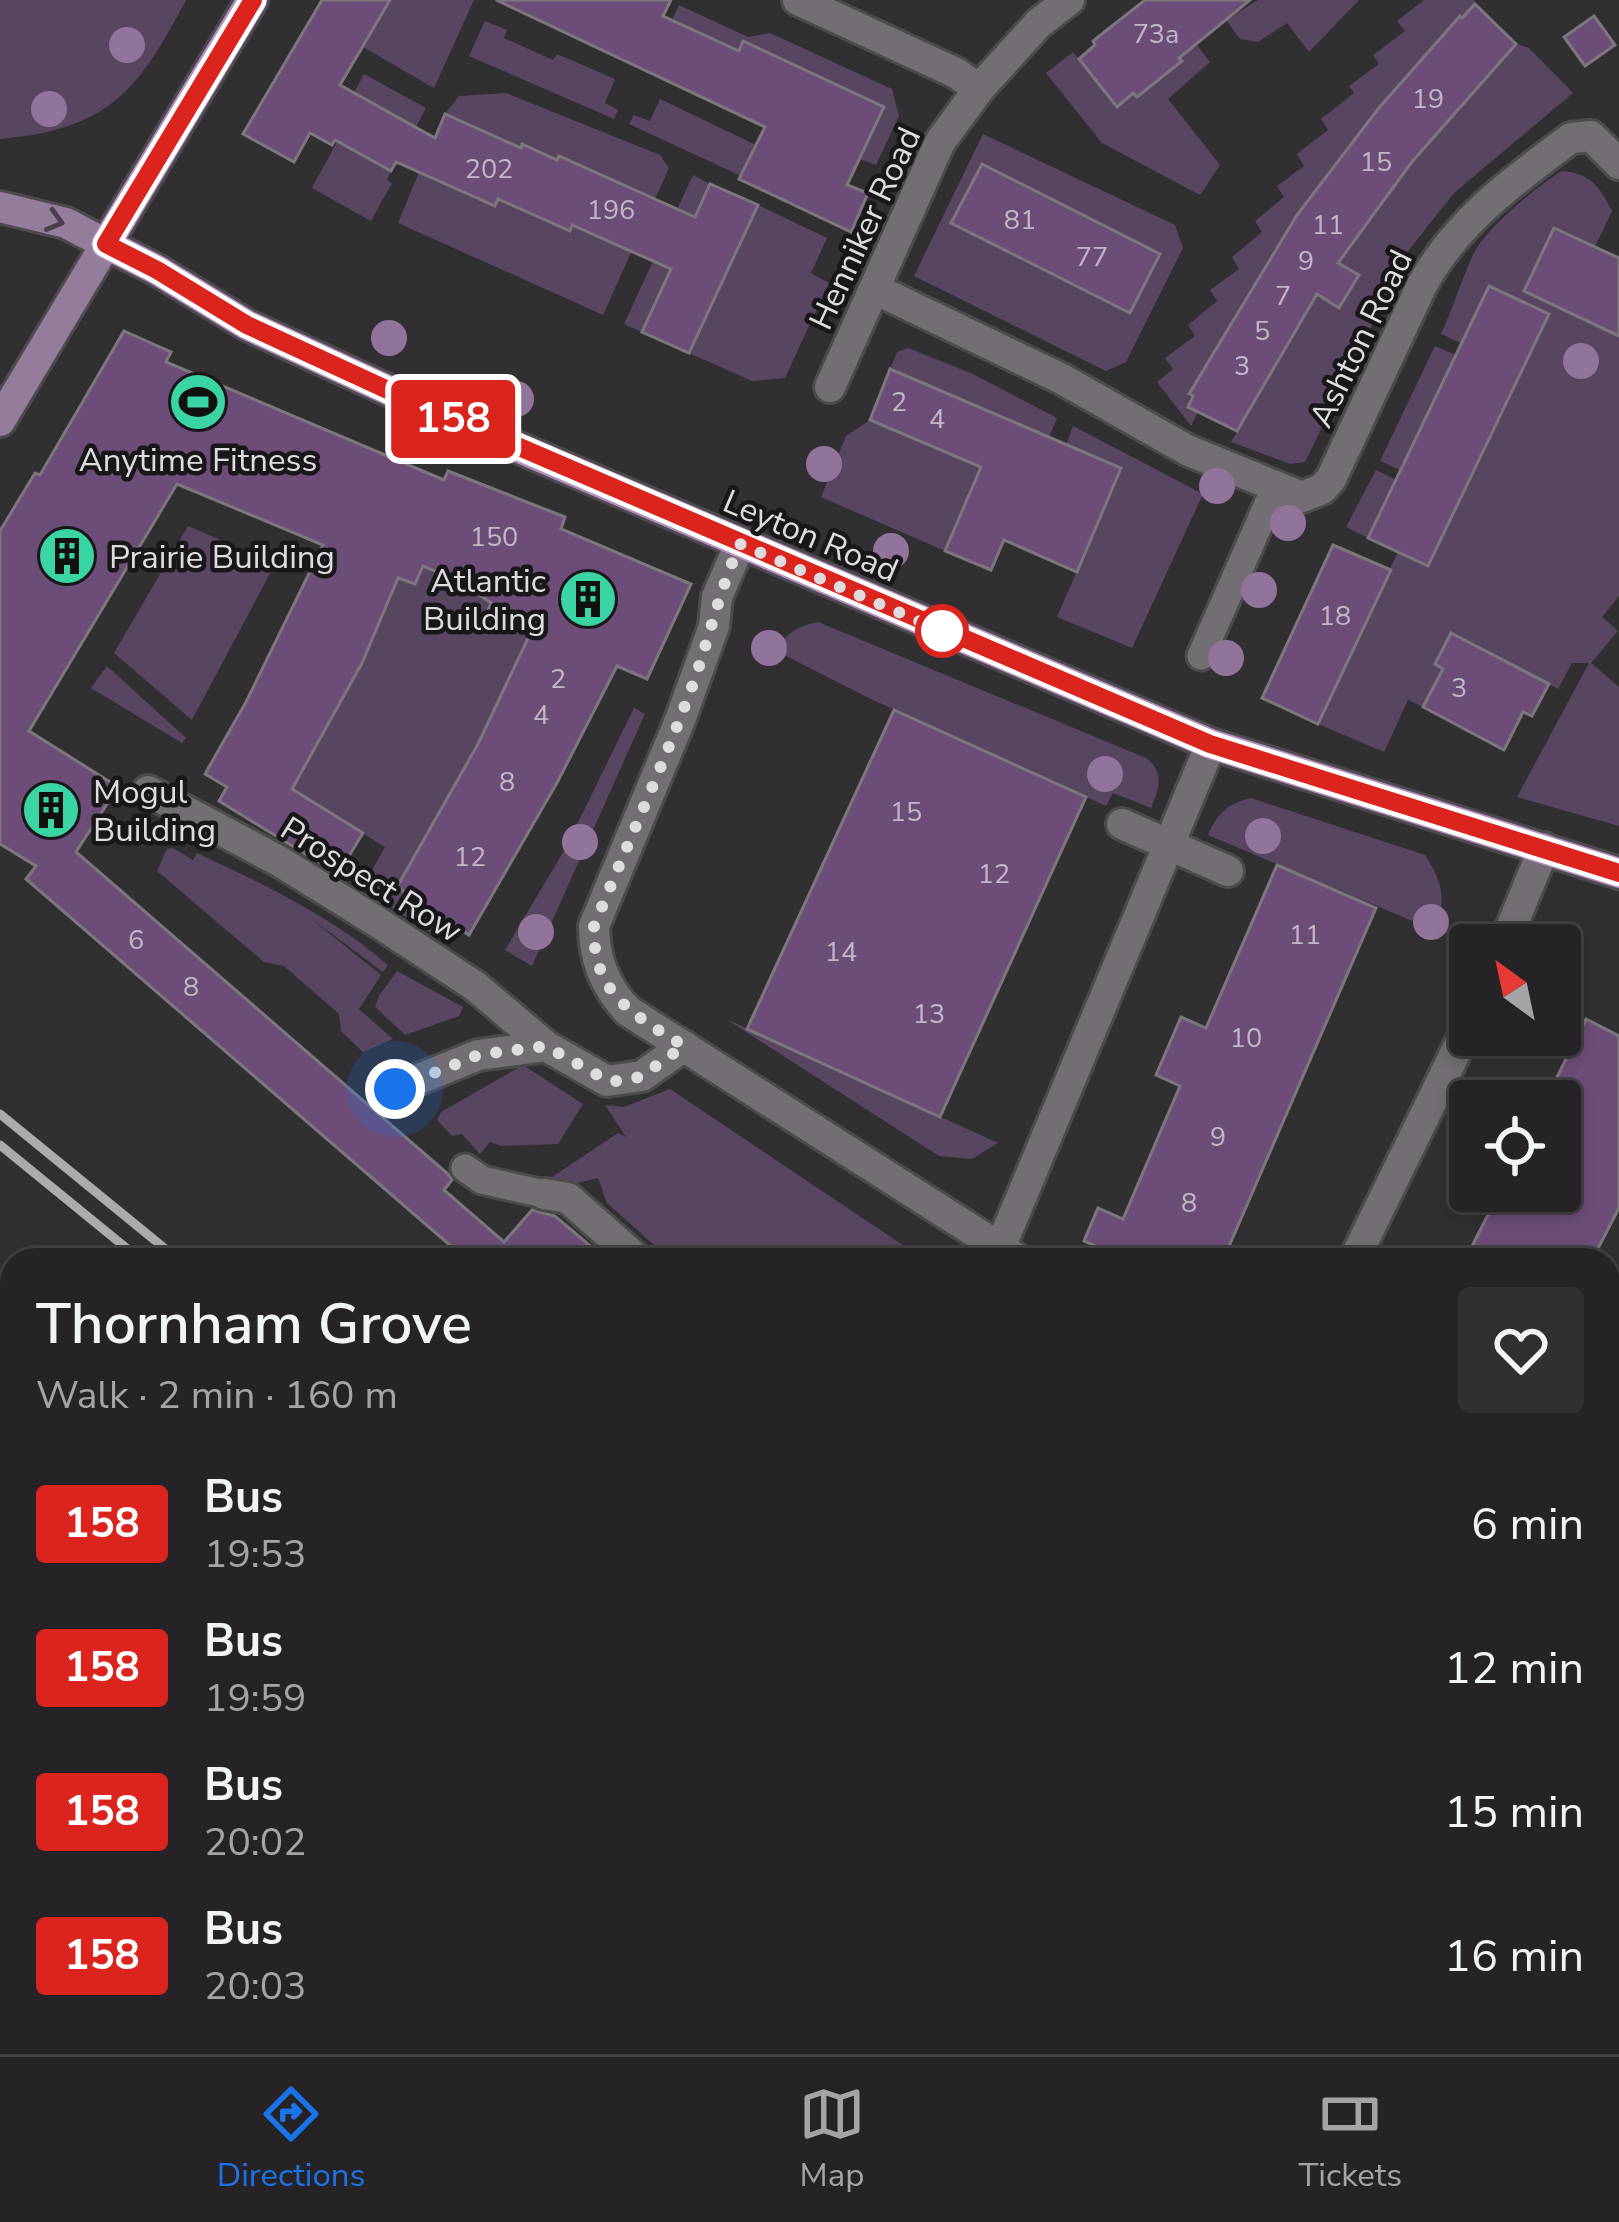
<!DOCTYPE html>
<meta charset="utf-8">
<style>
:root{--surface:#262326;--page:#322f32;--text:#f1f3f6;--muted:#a4a4a7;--line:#424043;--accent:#1a73e8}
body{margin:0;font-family:"Nunito Sans",sans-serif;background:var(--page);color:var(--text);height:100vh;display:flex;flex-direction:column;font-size:45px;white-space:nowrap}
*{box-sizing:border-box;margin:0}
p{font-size:39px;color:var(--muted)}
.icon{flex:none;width:66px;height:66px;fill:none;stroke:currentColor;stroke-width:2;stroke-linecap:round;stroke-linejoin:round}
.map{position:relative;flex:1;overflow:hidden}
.sheet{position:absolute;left:0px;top:1248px;width:1620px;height:807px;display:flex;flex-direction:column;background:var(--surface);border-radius:36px 36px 0 0;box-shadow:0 6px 18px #0003,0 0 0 3px var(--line)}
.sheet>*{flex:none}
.badge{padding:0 24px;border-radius:9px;font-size:42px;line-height:78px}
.needle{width:78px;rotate:327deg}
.fabs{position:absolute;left:1449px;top:924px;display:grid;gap:24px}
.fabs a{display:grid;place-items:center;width:132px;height:132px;border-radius:12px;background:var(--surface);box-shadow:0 6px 18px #0003,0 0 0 3px var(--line);font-size:60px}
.you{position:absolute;width:60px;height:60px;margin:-30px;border:9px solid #fff;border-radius:50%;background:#1a73e8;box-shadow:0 0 0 18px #1a73e833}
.map>.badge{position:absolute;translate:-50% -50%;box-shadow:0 0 0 6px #fff}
.round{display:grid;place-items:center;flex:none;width:126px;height:126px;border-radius:12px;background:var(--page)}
.headline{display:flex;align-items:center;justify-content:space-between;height:204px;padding:0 36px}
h1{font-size:57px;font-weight:600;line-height:90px}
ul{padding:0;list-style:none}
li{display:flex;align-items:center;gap:36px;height:144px;padding:0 36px}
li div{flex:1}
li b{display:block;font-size:45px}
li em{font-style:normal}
li .badge{min-width:132px;font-weight:700;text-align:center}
.tab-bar{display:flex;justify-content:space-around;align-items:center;height:168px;border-top:3px solid var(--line);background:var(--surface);font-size:33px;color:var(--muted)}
.tab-bar a{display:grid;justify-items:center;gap:6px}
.tab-bar .active{color:var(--accent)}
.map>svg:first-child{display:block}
.green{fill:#58455f;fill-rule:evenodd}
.building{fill:#6c4d77;stroke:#7b777c;stroke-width:3}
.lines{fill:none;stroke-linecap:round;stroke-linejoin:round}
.lane-casing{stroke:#4d4a4e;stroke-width:33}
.street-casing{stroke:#4d4a4e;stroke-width:36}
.secondary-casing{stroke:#4d4a4e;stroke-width:36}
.primary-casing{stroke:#4d4a4e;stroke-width:36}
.lane{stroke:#726e73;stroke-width:27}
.street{stroke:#726e73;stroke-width:30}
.secondary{stroke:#937d9a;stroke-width:30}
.primary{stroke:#b38cc1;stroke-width:30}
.rail{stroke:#acaaad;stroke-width:9}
.tree{fill:#91749a}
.oneway{stroke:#4a404d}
.line-casing{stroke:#fff;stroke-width:27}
.line{stroke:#dc241f;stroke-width:18}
.walk{stroke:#dedcdf;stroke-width:12;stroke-dasharray:0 21.6}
.stop-dot{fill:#fff;stroke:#dc241f;stroke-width:6}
.labels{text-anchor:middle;stroke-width:9;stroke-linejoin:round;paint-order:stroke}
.number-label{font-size:27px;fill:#c2b8c5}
.street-label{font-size:33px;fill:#dedcdf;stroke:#19171a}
.poi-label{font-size:33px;fill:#dedcdf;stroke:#19171a;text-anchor:start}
</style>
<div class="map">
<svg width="1619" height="2054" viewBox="0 0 1619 2054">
<rect width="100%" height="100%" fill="#322f33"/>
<g class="green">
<path d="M0 0H186C137 92 109 129 0 139Z"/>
<polygon points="390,0 474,0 434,88 363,47"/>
<polygon points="1258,0 1359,0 1309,52 1287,23 1258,42 1240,39 1226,20"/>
<polygon points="1424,0 1474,0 1475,4 1404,78 1355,144 1347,148 1261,280 1258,278 1190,394 1188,406 1198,412 1191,426 1157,382 1173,369 1165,358 1195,336 1188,325 1217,301 1210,290 1239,269 1232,257 1262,232 1255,221 1284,197 1277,186 1304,166 1297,154 1328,130 1321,119 1354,93 1349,86 1379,64 1373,55 1405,31 1397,21"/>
<polygon points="679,5 748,37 770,33 892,89 899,116 876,165 859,159 883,106 744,41 739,51 672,20"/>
<polygon points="485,21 507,30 504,38 553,60 557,54 615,79 605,103 618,110 614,119 469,56"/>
<polygon points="1196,44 1210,62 1168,99 1220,165 1200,195 1102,143 1046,73 1073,52 1117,106 1133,93 1137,97 1182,62 1179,58"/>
<polygon points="1516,44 1529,48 1573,93 1454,193 1408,251 1305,462 1290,464 1231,442 1319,292 1336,303 1342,303 1357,275 1338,263 1411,163"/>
<polygon points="364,74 426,108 416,127 354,93"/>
<polygon points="506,93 660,155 669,168 603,315 398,223 419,172 498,199 569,231 572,225 624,248 648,196 560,156 557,160 523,145 520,148 445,114 459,96"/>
<polygon points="660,99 756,145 741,176 629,124 634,115 650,121"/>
<path d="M983 134 1175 225 1183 248 1126 362 1106 371 914 276ZM987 241 1160 254 1130 313Z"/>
<polygon points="337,142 391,171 387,180 392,183 371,221 312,188"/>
<path d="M1562 171C1590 173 1600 187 1612 211L1595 247 1619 336V596L1602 617 1618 631 1591 663 1619 687V826L1517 797 1589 663H1572L1558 689 1452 633 1435 664 1443 669 1423 707 1408 700 1384 752 1318 724 1398 552 1428 565 1548 314 1490 286 1461 343 1441 334C1453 308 1461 281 1473 255 1484 230 1538 185 1562 171Z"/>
<polygon points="693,175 710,184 642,332 624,324"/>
<polygon points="758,205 827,238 811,273 829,283 785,378 752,381 689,353"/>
<polygon points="1435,346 1456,355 1400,470 1380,461"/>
<polygon points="908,348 973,374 1057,418 1049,437 890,369 897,352"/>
<polygon points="870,420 1004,477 972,488 945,551 821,497 846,436"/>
<polygon points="1073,426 1203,494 1132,648 1057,617 1121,469 1066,445"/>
<polygon points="1376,470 1396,480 1368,538 1346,527"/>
<polygon points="188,526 275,564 192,720 114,653"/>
<polygon points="423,566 443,575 502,577 486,615 531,632 478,744 397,887 449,922 438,937 337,874 348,858 371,872 385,847 323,809 298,850 242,815 277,816 362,663 398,578 415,584"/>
<path d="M818 622 1146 758C1165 772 1159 789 1151 808L1113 793 1106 806 871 699 776 651C786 633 798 626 818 622Z"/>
<polygon points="107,666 186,738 182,743 91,688"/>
<polygon points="634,708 645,714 532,966 505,950 565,849"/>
<path d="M1251 798 1425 855C1442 881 1448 901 1434 930L1208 835C1217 814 1228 803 1251 798Z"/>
<path d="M173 848 193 860 197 853C263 884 333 917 388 965L383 972 309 917 381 975 359 1009 393 1039 363 1052 341 1031 339 1014 284 966 264 962 157 871 167 849Z"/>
<polygon points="397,971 463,1007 459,1016 405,1035 375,1007 379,996"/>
<polygon points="726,1019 998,1143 972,1159 939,1156"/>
<polygon points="523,1065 583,1104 558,1144 502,1146 490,1142 480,1154 462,1134 452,1136 437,1120 441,1112"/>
<polygon points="670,1089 925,1260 671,1260 607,1203 598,1178 553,1189 543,1183 618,1133 626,1137 605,1105 624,1107"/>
<polygon points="0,1833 12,1852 12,2043 130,2043 137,2054 0,2054"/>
</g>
<g class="building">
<polygon points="322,0 390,0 340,85 435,138 445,114 521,148 522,144 557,160 559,156 695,217 710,184 758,205 689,353 642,332 671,269 572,225 570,231 498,199 495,206 396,162 391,171 335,140 332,145 310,133 294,162 243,134"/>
<polygon points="496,0 671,0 663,16 739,51 743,41 884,107 847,185 868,193 851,232 739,179 765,127"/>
<polygon points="1145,0 1250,0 1179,58 1182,61 1137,97 1133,93 1117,107 1079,59 1095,45 1093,41"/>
<polygon points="1475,4 1516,44 1411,163 1338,263 1359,275 1339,308 1317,294 1237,431 1188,407 1193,396 1189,394 1297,215 1378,109 1460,16 1462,18"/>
<polygon points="1594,16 1615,45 1585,66 1564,37"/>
<polygon points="982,164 1160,254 1130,313 951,223"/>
<polygon points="1554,228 1619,258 1619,336 1524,291"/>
<polygon points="1489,286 1549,314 1428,566 1368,538"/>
<polygon points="124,331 171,352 166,362 444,480 448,471 565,517 561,529 691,584 647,679 617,666 558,781 469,935 397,887 478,744 531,632 486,615 491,603 461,582 423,566 415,584 398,578 362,663 292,789 363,833 338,874 219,801 227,787 205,774 246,702 323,545 177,484 29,731 118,787 76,852 448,1174 452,1180 444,1190 504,1242 532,1210 555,1216 607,1260 467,1260 26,879 36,866 0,844 0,531 35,473 40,475"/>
<polygon points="890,369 1121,468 1077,572 1004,540 991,570 945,551 981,467 870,420"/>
<polygon points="1333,545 1391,570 1318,724 1262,698"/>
<polygon points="1451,633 1549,684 1532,716 1523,712 1504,750 1423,707 1443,669 1435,664"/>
<polygon points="894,710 1086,797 940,1117 747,1029"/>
<polygon points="1277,865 1376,908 1223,1260 1128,1260 1084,1241 1098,1208 1123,1219 1180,1086 1156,1075 1181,1017 1206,1028"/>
<polygon points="1586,1019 1619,1036 1619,1208 1592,1260 1465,1260 1500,1191 1560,1191 1560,1101 1545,1101"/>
</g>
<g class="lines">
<defs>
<g id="lane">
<polyline points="1201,656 1275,488"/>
<polyline points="465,1168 482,1180 544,1194"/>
</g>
<g id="street">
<polyline points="798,0 956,73 979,89"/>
<path d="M875 289 1062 379 1187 450 1302 497 1322 489 1331 479 1422 285C1457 221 1513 181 1571 138L1591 136 1619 164"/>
<polyline points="830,387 940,142 979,89 1039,23 1069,0"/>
<path d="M740 544 717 597 714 626 680 720 594 926C594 960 605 987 628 1011L1019 1260"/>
<polyline points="148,791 279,861 379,923 475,986 546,1046 607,1081 642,1076 684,1046"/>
<polyline points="1122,824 1228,871"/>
<polyline points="1504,945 1544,848"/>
<polyline points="395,1089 478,1055 546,1046"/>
<polyline points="544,1194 568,1198 638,1260"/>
<polyline points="1000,1248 1211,744"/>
<polyline points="1354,1260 1470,1023"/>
<polyline points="0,1772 12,1792"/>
<polyline points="1608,1790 1619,1795"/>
<polyline points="168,2043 175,2054"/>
<polyline points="389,2054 400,2048"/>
</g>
<g id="secondary">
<polyline points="0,207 66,223 106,244 0,421"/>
<polyline points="1608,1870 1619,1858"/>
<polyline points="1430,2054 1443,2043"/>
</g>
<polyline id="primary" points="252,0 106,244 157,270 247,325 442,415 1211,744 1619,873"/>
</defs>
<use href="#lane" class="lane-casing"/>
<use href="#street" class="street-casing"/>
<use href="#secondary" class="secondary-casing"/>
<use href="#primary" class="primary-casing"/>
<use href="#lane" class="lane"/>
<use href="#street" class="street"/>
<use href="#secondary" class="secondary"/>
<use href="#primary" class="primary"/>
<g class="rail">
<polyline points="0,1114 179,1260"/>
<polyline points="0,1145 141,1260"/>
<polyline points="996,2043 1007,2054"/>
<polyline points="1027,2043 1038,2054"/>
</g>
</g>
<g class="tree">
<circle cx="127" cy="45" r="18"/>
<circle cx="49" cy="109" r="18"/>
<circle cx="389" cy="338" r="18"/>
<circle cx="1581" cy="361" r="18"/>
<circle cx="516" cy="399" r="18"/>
<circle cx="824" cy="464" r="18"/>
<circle cx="1217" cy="486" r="18"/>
<circle cx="1288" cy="523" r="18"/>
<circle cx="891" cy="551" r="18"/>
<circle cx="1259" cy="590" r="18"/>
<circle cx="769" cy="648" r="18"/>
<circle cx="1226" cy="658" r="18"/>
<circle cx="1105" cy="774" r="18"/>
<circle cx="1263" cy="836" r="18"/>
<circle cx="580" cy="842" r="18"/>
<circle cx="1431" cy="922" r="18"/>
<circle cx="536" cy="932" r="18"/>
</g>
<defs><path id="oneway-chevron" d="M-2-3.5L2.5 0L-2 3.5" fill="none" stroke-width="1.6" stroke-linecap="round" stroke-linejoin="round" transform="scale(3)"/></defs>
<use class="oneway" href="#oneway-chevron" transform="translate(55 221) rotate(16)"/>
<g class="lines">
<defs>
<polyline id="line" points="253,0 106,244 157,270 247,325 403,397 1210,744 1619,873"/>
</defs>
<use href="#line" class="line-casing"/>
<use href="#line" class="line"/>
<path class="walk" d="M395 1089 478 1055 546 1046 608 1081H625L642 1076 684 1046C633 1014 592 994 594 926 627 845 663 766 693 684 710 636 719 591 740 544L942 631"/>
</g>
<defs>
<symbol id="stadium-disc" viewBox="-11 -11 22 22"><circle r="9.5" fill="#3bd4a4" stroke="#19171a"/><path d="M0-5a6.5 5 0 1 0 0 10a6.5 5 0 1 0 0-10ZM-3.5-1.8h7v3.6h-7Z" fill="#111"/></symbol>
<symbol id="building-disc" viewBox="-11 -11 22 22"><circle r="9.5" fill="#3bd4a4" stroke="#19171a"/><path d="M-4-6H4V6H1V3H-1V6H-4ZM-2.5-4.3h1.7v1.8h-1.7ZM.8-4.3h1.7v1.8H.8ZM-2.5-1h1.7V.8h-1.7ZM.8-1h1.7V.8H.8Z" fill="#111"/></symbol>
</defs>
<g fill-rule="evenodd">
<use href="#stadium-disc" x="165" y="369" width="66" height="66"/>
<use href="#building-disc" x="34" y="523" width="66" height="66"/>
<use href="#building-disc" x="555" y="566" width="66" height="66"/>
<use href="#building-disc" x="18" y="777" width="66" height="66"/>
</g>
<circle class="stop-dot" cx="942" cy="631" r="24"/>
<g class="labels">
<g class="number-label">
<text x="1156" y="43">73a</text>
<text x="1428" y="108">19</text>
<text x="1376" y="171">15</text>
<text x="489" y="178">202</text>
<text x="611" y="219">196</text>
<text x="1020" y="229">81</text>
<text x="1328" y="234">11</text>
<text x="1092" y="266">77</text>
<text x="1306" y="270">9</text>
<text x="1283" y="305">7</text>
<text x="1262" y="340">5</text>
<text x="1242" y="375">3</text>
<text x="899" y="411">2</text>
<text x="937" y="428">4</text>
<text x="494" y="546">150</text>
<text x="1335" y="625">18</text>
<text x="558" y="688">2</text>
<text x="1459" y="697">3</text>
<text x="541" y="724">4</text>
<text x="507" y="791">8</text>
<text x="906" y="821">15</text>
<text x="470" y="866">12</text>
<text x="994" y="883">12</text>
<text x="1305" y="944">11</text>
<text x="136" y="949">6</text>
<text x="841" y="961">14</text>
<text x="191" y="996">8</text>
<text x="929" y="1023">13</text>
<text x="1246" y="1047">10</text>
<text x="1218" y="1146">9</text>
<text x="1189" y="1212">8</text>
</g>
<g class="street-label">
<text transform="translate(864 228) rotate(-65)" y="12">Henniker Road</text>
<text transform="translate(1360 338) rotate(-64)" y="12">Ashton Road</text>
<text transform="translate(811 535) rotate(23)" y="12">Leyton Road</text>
<text transform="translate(372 879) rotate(32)" y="12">Prospect Row</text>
</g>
<g class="poi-label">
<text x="198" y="471" text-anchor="middle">Anytime Fitness</text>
<text x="109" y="568">Prairie Building</text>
<text x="546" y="592" text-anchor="end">Atlantic<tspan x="546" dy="38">Building</tspan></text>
<text x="93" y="803">Mogul<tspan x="93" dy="38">Building</tspan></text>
</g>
</g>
</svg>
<div class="fabs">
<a><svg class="needle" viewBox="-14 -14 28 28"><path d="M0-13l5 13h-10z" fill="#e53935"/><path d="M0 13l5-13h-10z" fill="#a4a4a7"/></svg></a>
<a><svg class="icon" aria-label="locate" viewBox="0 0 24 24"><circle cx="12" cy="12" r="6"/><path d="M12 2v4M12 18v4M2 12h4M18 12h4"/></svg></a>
</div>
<div class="you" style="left:395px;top:1089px"></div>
<b class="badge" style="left:453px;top:419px;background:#dc241f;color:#fff">158</b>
<section class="sheet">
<div class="headline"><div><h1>Thornham Grove</h1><p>Walk · 2 min · 160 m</p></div><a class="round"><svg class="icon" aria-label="heart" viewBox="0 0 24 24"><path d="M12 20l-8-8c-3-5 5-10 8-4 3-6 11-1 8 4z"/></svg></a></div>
<ul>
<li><span class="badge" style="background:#dc241f;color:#fff">158</span><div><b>Bus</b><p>19:53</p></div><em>6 min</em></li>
<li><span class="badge" style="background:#dc241f;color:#fff">158</span><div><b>Bus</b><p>19:59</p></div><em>12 min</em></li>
<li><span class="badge" style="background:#dc241f;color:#fff">158</span><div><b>Bus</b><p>20:02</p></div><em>15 min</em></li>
<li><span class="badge" style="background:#dc241f;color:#fff">158</span><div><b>Bus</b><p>20:03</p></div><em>16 min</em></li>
</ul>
</section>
</div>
<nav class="tab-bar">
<a class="active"><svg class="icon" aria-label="directions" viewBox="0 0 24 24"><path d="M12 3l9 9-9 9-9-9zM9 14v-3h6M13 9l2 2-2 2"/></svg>Directions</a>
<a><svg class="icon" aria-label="map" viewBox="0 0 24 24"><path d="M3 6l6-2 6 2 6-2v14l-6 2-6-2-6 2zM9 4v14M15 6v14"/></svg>Map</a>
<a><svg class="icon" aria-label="tickets" viewBox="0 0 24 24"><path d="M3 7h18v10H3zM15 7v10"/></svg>Tickets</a>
</nav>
